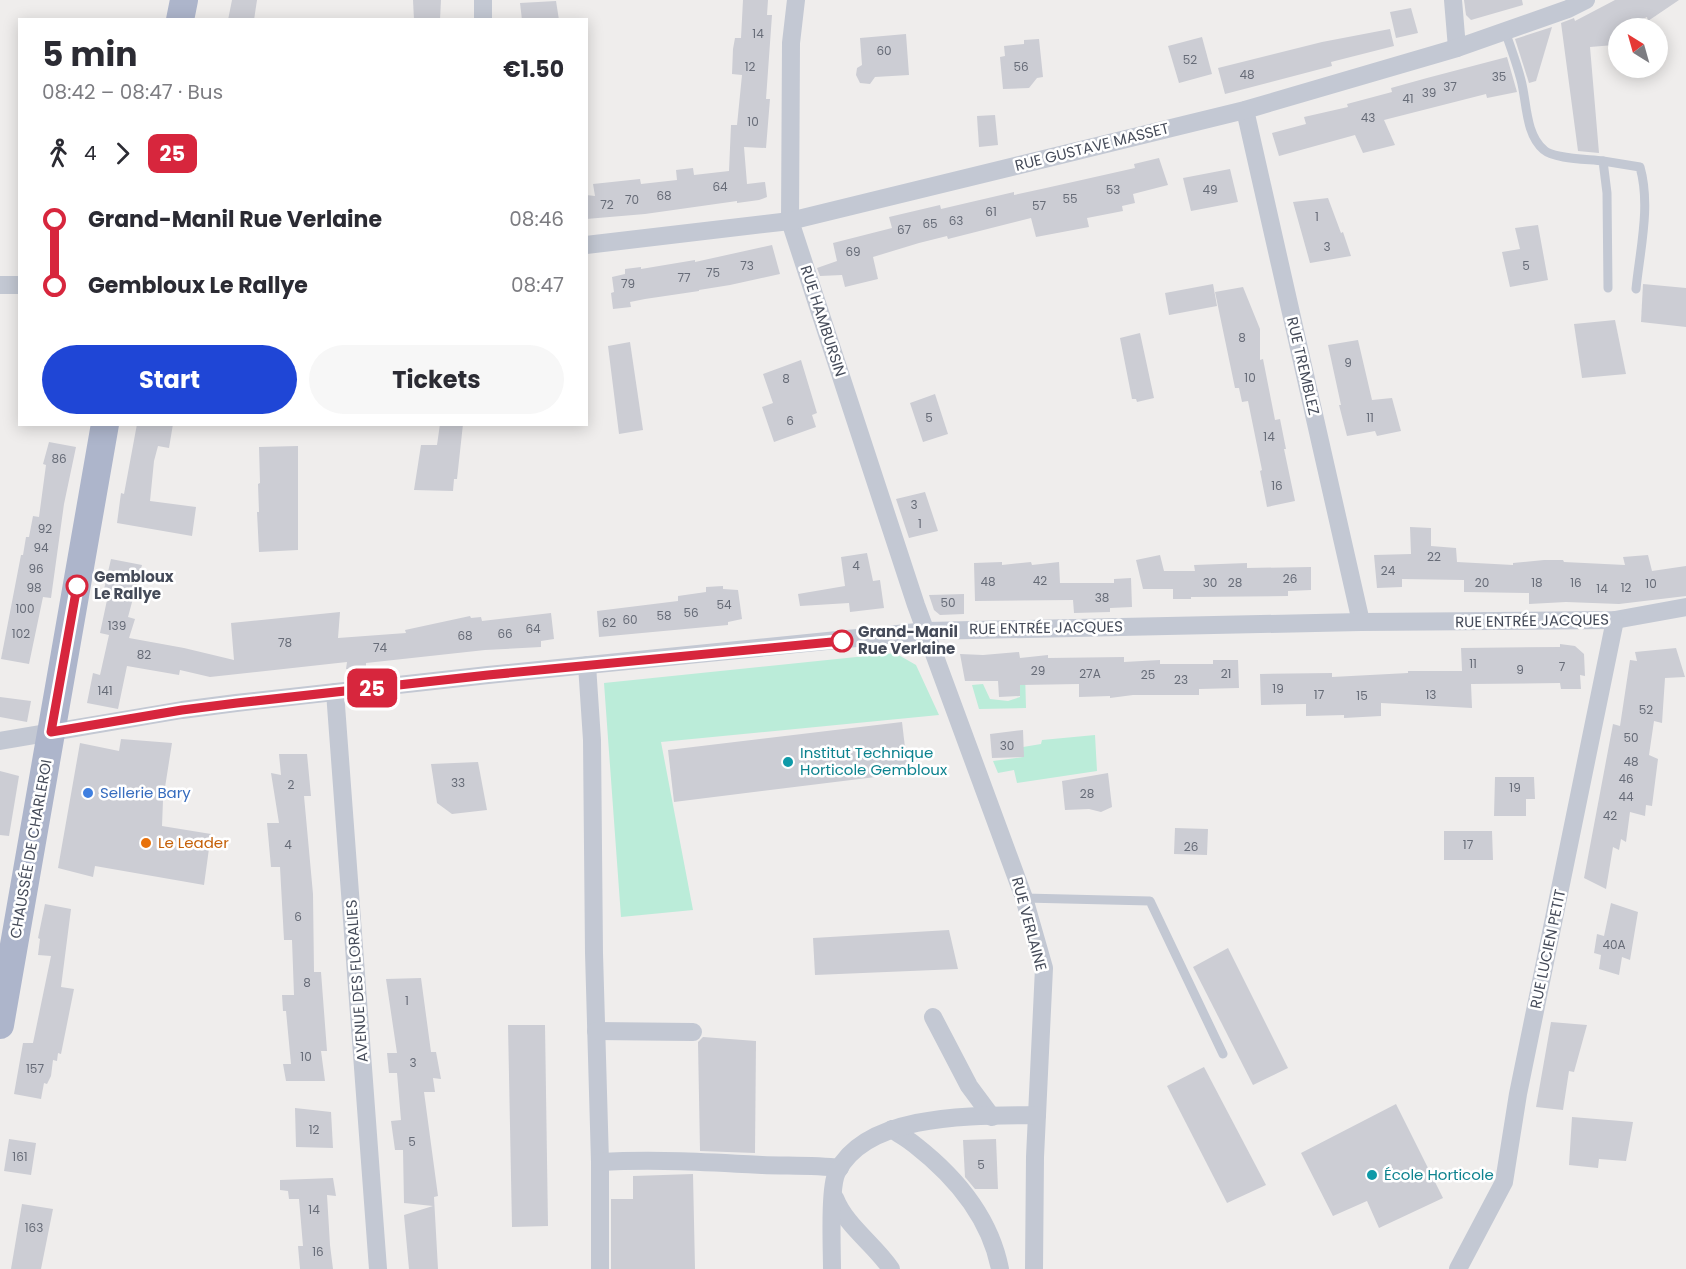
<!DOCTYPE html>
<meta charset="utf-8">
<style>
:root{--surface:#fff;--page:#f7f7f7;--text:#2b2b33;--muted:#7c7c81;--accent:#1f46d6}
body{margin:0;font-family:Poppins,sans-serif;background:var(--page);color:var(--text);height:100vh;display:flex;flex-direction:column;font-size:22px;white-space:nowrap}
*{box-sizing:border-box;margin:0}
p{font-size:20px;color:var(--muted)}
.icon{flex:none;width:33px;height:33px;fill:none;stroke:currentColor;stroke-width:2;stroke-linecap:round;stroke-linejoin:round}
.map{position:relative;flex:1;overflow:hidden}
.panel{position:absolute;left:18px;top:18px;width:570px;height:408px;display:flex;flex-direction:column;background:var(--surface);border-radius:0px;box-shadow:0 3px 15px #0003}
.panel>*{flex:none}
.badge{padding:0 12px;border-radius:9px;font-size:21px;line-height:39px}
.needle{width:39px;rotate:323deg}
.fabs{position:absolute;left:1608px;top:18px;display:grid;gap:12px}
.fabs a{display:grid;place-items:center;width:60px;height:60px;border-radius:50%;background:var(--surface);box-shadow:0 3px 15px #0003;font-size:30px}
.map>.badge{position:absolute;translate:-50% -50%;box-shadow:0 0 0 3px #fff}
.legs{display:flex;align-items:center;gap:9px;height:66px;padding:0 24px;font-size:20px}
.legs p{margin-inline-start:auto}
.headline{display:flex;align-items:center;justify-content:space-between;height:102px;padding:0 24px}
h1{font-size:33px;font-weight:700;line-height:45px}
.button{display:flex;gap:12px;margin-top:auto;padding:12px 24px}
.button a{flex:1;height:69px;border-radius:36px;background:var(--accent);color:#fff;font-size:24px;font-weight:700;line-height:69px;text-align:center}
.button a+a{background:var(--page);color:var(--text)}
ul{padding:0 24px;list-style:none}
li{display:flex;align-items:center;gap:21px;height:66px;font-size:22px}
li i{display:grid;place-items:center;width:9px;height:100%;margin:0 8px;background:currentColor}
li i::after{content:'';width:15px;height:15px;margin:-8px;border:4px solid;border-radius:50%;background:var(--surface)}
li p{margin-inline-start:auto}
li:first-child i{background:linear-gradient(#0000 50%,currentColor 0)}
li:last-child i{background:linear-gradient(currentColor 50%,#0000 0)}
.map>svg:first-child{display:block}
.green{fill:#bbecd9}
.building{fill:#cccdd4}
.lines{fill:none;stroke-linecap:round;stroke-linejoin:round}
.lane{stroke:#c3c8d3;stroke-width:9}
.street{stroke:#c3c8d3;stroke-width:18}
.primary{stroke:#adb5cb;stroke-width:28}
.line-1-casing{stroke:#fff;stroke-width:14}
.line-1{stroke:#d7263d;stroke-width:9}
.stop-1-dot{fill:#fff;stroke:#d7263d;stroke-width:3}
.culture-dot{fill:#0f9aa8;stroke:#fff;stroke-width:2}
.shop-dot{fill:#3f7fe0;stroke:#fff;stroke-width:2}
.food-dot{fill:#e8710a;stroke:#fff;stroke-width:2}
.labels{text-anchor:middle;stroke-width:5;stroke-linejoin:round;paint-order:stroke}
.number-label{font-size:12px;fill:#676c78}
.street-label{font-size:15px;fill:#454b59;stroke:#fff}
.stop-label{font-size:15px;font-weight:bold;fill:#454b59;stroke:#fff;text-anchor:start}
.culture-label{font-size:15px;fill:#0d838f;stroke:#fff;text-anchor:start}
.shop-label{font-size:15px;fill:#366cbe;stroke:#fff;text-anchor:start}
.food-label{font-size:15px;fill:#c56008;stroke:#fff;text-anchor:start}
</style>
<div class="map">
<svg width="1686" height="1269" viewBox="0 0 1686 1269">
<rect width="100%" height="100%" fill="#efedec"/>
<g class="green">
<polygon points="895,653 916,665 939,715 661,742 693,910 621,917 604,683"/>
<polygon points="1025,672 1026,708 979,709 972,685 983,684 990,699 1008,701 1020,697 1020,673"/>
<polygon points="1095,735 1097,771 1017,783 1014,770 998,773 993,761 1023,757 1023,747 1041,744 1042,740"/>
</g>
<g class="building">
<polygon points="232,0 257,0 254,20 228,20"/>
<polygon points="413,0 441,0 440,20 414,20"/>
<polygon points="743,0 768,0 767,15 772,15 766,99 770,99 766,148 744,147 747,184 765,182 767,197 759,200 737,203 737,201 645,214 586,219 586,195 595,196 593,184 640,179 641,184 677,180 676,170 693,168 694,175 729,171 731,125 737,125 742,75 732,74 733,49 735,38 741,38"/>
<polygon points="1464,0 1522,0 1523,5 1471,20 1466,15"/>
<polygon points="1615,0 1679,0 1648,21 1647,17 1623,28 1618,28 1618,31 1613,34 1614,45 1590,47 1599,153 1578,151 1561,23 1574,18 1575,21"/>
<polygon points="556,1 559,20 522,20 520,3"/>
<polygon points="1411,8 1418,33 1396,38 1390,12"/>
<polygon points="1552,27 1536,81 1529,83 1515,39"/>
<polygon points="1390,29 1394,46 1331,62 1332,66 1225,94 1218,68 1322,42"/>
<polygon points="906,34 909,75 875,77 870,84 860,83 856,75 857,68 862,65 860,38"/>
<polygon points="1202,37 1212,74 1179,83 1168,46"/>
<polygon points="1039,39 1043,77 1037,78 1029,88 1003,89 1000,57 1005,56 1004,46 1024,44 1024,40"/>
<polygon points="1507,57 1517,92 1487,98 1486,94 1384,120 1395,145 1363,153 1355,135 1279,156 1272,133 1306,124 1304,117 1348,107 1347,104 1392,92 1391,88 1427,78"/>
<polygon points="995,115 998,145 979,147 977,116"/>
<polygon points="1159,158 1168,185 1133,194 1135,203 1122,206 1123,211 1087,218 1089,227 1036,237 1031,218 948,239 947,236 919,243 873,257 878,279 845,287 842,275 820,276 817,268 837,261 833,243 892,228 889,217 940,205 941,209 1014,192 1014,195 1046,188 1135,168 1134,164"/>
<polygon points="1230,169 1238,202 1191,211 1183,178"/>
<polygon points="1328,198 1341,233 1343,232 1351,256 1310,263 1293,202"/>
<polygon points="1538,225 1548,280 1510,287 1502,252 1520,249 1515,228"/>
<polygon points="772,245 780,274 730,285 699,290 699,291 645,299 630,302 631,307 613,309 611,293 614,292 612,277 625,274 625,269 641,267 641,269 695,260 695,262"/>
<polygon points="1213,284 1217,306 1169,315 1165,293"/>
<polygon points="1643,284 1686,288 1686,327 1641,322"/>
<polygon points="1243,287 1260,329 1260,360 1263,359 1275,420 1280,419 1286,449 1284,449 1295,501 1267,507 1260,471 1262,470 1248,401 1242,402 1239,388 1235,388 1215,292"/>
<polygon points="1615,320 1626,374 1582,378 1574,324"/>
<polygon points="1140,333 1154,398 1137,402 1136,399 1132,399 1120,338"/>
<polygon points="1358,340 1372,400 1392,398 1401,431 1377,436 1375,431 1347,436 1339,405 1341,405 1328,345"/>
<polygon points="630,342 643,430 619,434 608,346"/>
<polygon points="801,360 817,413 812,415 816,427 774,442 762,407 773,403 763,374"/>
<polygon points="935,394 948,434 923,442 910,403"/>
<polygon points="137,424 173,424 169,448 158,446 154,461 150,501 196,507 192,536 117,523 121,493 124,494"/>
<polygon points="440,424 463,424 457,479 454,479 453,491 414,490 421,445 437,445"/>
<polygon points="49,442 76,447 64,504 51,598 43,597 29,664 1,659 21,555 23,555 26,537 29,537 33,516 39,517 46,465 43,464"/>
<polygon points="298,446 298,550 259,552 257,512 259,512 258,484 260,483 259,447"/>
<polygon points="925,492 938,531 909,538 896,499"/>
<polygon points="1410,527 1431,528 1431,546 1456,548 1457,562 1513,565 1513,563 1544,560 1563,560 1564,562 1625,565 1623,557 1648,555 1652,571 1686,566 1686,596 1619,604 1566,602 1529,604 1529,593 1464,592 1464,580 1402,579 1402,587 1377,588 1374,555 1411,554"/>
<polygon points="867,553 873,581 880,580 884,608 850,612 849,603 800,606 798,594 845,586 841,557"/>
<polygon points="1160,555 1164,571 1195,571 1194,565 1247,563 1247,568 1311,567 1311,590 1288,591 1288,596 1191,597 1191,599 1173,599 1173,589 1143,589 1136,560"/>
<polygon points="111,559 142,565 128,617 135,619 129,638 184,648 234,660 231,623 340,612 338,638 406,633 405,630 470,616 471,618 481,617 482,621 551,613 554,639 541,641 541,647 485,650 366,663 366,670 346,669 347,662 210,677 180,670 179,675 127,666 118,709 87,703 93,673 100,675 109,635 100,633 107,600 102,598"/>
<polygon points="1002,562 1002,565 1031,562 1032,565 1059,562 1060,583 1114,583 1114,579 1131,578 1132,607 1110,608 1110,612 1074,613 1073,600 975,601 974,563"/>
<polygon points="723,586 723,589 738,590 742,619 728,622 728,625 599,637 597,611 678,601 678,596 706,592 706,587"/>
<polygon points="964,594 964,614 940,615 934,610 929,595"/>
<polygon points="1560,644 1575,646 1584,654 1585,676 1580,675 1581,689 1561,689 1560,683 1471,684 1472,708 1381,703 1381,716 1344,718 1344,715 1306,716 1306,704 1261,705 1260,674 1332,673 1332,677 1408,673 1408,671 1462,671 1461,648 1560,647"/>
<polygon points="1676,648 1685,677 1665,678 1662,723 1654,721 1649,755 1658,759 1652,806 1646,805 1645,816 1630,812 1626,842 1621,839 1619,850 1613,847 1606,889 1584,878 1613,724 1620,726 1630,660 1637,661 1635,652"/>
<polygon points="1019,652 1020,658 1048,655 1048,658 1124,657 1124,662 1160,660 1160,664 1213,664 1213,660 1238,660 1239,688 1199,689 1199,695 1133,695 1110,698 1110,696 1079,697 1079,684 1020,685 1020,696 999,697 998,681 965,681 960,654 983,655"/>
<polygon points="0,697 31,701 27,722 0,717"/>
<polygon points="902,722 908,773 674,802 668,750"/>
<polygon points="1023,730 1024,757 992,758 990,734"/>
<polygon points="121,739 172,743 163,800 162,826 211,834 204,885 95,866 93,877 58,868 80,743 119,751"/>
<polygon points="279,754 307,754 311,796 304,796 313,894 314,972 321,972 327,1051 321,1051 325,1081 286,1081 283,1064 291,1064 286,1011 283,1011 282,995 294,995 292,940 284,940 280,867 271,867 267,823 279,823 271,773 281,775"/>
<polygon points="478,762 487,810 452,814 437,803 431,764"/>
<polygon points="0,771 19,776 9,836 0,835"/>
<polygon points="1108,773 1112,807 1101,812 1089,809 1065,810 1062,781"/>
<polygon points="1495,777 1534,777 1535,799 1526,799 1526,816 1494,816"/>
<polygon points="1175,828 1208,829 1207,855 1174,854"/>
<polygon points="1444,831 1492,831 1493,860 1444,860"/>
<polygon points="1611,903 1638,912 1630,960 1622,957 1619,975 1599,969 1601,955 1594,953 1597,934 1604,936"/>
<polygon points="45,904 71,909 61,987 74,989 61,1054 58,1053 57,1061 53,1060 51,1076 47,1084 44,1083 41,1099 14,1094 23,1043 33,1043 51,956 38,955 40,939 38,938"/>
<polygon points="949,930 958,969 815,975 813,938"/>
<polygon points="1228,948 1288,1068 1253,1085 1193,967"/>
<polygon points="421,978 431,1052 436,1052 441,1079 433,1078 435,1092 424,1092 438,1196 434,1197 438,1269 409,1269 404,1215 433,1206 404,1203 403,1150 395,1150 391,1121 401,1120 397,1073 389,1073 387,1053 397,1053 386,979"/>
<polygon points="1551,1022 1587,1025 1574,1072 1569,1071 1563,1110 1536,1107"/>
<polygon points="508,1025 545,1025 548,1226 512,1227"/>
<polygon points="703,1037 756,1041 755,1153 700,1151 698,1042"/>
<polygon points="1204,1067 1266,1185 1227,1203 1167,1086"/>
<polygon points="1396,1104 1443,1198 1379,1228 1367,1201 1333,1216 1301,1153"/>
<polygon points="295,1108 331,1112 333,1148 296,1147"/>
<polygon points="1572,1117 1633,1122 1626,1161 1599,1159 1598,1168 1569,1165"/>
<polygon points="9,1139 36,1143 31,1175 4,1171"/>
<polygon points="996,1139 998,1189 975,1189 965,1177 963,1140"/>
<polygon points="693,1174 695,1269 611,1269 611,1199 633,1199 633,1176"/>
<polygon points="333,1178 336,1196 327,1195 330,1245 333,1269 300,1269 298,1246 303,1246 299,1199 289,1199 288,1191 280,1190 280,1180"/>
<polygon points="22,1204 53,1209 41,1269 11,1269"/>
</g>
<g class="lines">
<g class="lane">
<path d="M1505 31C1511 48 1517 64 1521 80 1527 102 1525 134 1544 150 1554 159 1588 159 1603 161L1607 193 1608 288"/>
<path d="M1603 161 1640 167C1651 206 1640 249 1636 289"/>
<polyline points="1024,898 1150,901 1223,1054"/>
</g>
<g class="street">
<polyline points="483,0 483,20"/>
<polyline points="796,0 791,43 790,221 916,605 1024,898 1044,968 1035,1157 1034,1269"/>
<polyline points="1453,0 1457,48"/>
<polyline points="1245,110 1361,622"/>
<polyline points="586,245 790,221 1245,110 1457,48 1568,9 1586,0"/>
<polyline points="0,285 20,285"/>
<polyline points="587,665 592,740 594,953 600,1162 600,1269"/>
<polyline points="335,692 378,1269"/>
<polyline points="0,741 182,710 236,703 488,675 927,631 1361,622 1615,620 1686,607"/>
<polyline points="933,1017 969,1086 992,1117"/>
<polyline points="596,1031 693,1032"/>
<path d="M892 1129C900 1135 908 1139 915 1145 956 1177 990 1218 1000 1269"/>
<path d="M600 1162C654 1159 708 1162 762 1165 788 1166 814 1165 840 1168"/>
<path d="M835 1198C846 1226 874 1244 891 1269"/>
<path d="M832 1269C832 1249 829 1188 837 1172 868 1111 979 1116 1037 1115"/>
<polyline points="1458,1269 1504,1182 1518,1094 1615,620"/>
</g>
<g class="primary">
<polyline points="180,20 184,0"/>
<polyline points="0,1025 105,424"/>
</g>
</g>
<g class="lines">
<defs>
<polyline id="line-1" points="77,586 51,732 182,710 237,703 488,675 842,641"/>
</defs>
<use href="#line-1" class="line-1-casing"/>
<use href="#line-1" class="line-1"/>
</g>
<g class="stop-1-dot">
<circle cx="77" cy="586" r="10"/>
<circle cx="842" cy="641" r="10"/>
</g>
<g class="culture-dot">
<circle cx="788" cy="762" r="6"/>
<circle cx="1372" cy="1175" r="6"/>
</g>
<circle class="shop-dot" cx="88" cy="793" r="6"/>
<circle class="food-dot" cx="146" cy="843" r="6"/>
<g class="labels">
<g class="number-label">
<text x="758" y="38">14</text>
<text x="884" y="55">60</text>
<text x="1190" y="64">52</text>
<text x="750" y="71">12</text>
<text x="1021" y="71">56</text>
<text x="1247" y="79">48</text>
<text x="1499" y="81">35</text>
<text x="1450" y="91">37</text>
<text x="1429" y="97">39</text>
<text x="1408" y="103">41</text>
<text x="1368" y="122">43</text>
<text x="753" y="126">10</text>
<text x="720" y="191">64</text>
<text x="1113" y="194">53</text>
<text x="1210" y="194">49</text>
<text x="664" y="200">68</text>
<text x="1070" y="203">55</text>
<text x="632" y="204">70</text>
<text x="607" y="209">72</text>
<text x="1039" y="210">57</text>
<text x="991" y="216">61</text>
<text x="1317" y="221">1</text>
<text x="956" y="225">63</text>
<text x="930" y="228">65</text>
<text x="904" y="234">67</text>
<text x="1327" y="251">3</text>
<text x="853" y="256">69</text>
<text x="747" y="270">73</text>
<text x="1526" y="270">5</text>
<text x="713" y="277">75</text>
<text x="684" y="282">77</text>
<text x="628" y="288">79</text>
<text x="1242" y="342">8</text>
<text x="1348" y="367">9</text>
<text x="1250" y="382">10</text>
<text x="786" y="383">8</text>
<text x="929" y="422">5</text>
<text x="1370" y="422">11</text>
<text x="790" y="425">6</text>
<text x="1269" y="441">14</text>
<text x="59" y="463">86</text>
<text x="1277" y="490">16</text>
<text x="914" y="509">3</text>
<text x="920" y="528">1</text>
<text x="45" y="533">92</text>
<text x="41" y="552">94</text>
<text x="1434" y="561">22</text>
<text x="856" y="570">4</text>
<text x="36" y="573">96</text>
<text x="1388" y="575">24</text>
<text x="1290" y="583">26</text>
<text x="1040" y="585">42</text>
<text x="988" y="586">48</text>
<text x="1210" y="587">30</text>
<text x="1235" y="587">28</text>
<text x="1482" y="587">20</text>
<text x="1537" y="587">18</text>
<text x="1576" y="587">16</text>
<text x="1651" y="588">10</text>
<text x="34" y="592">98</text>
<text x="1626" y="592">12</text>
<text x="1602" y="593">14</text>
<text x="1102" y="602">38</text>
<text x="948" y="607">50</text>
<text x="724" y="609">54</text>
<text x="25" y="613">100</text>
<text x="691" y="617">56</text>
<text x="664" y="620">58</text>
<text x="630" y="624">60</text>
<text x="609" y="627">62</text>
<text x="117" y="630">139</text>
<text x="533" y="633">64</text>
<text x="21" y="638">102</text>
<text x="505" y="638">66</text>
<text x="465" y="640">68</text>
<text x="285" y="647">78</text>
<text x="380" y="652">74</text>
<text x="144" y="659">82</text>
<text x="1473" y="668">11</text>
<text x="1562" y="671">7</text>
<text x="1520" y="674">9</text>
<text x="1038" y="675">29</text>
<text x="1090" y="678">27A</text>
<text x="1226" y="678">21</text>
<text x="1148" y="679">25</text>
<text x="1181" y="684">23</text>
<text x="1278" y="693">19</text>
<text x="105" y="695">141</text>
<text x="1319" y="699">17</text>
<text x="1431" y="699">13</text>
<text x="1362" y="700">15</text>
<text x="1646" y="714">52</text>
<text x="1631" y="742">50</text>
<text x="1007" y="750">30</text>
<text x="1631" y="766">48</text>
<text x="1626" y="783">46</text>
<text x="458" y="787">33</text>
<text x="291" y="789">2</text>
<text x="1515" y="792">19</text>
<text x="1087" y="798">28</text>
<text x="1626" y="801">44</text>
<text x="1610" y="820">42</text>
<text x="288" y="849">4</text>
<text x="1468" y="849">17</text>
<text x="1191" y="851">26</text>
<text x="298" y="921">6</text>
<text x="1614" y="949">40A</text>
<text x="307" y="987">8</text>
<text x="407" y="1005">1</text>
<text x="306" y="1061">10</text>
<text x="413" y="1067">3</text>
<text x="35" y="1073">157</text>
<text x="314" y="1134">12</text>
<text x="412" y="1146">5</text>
<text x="20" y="1161">161</text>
<text x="981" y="1169">5</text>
<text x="314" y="1214">14</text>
<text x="34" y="1232">163</text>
<text x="318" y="1256">16</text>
</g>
<g class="street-label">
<text transform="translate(1092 147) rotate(-14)" y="5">RUE GUSTAVE MASSET</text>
<text transform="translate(823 321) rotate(72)" y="5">RUE HAMBURSIN</text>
<text transform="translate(1303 366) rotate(77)" y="5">RUE TREMBLEZ</text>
<text transform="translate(1532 621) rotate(-1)" y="5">RUE ENTRÉE JACQUES</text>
<text transform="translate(1046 628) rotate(-1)" y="5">RUE ENTRÉE JACQUES</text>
<text transform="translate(31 849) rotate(-80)" y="5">CHAUSSÉE DE CHARLEROI</text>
<text transform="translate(1029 924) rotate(75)" y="5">RUE VERLAINE</text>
<text transform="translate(1548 949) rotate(-78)" y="5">RUE LUCIEN PETIT</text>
<text transform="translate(357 981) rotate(-94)" y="5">AVENUE DES FLORALIES</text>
</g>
<g class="stop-label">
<text x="94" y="582">Gembloux<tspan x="94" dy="17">Le Rallye</tspan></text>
<text x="858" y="637">Grand-Manil<tspan x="858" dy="17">Rue Verlaine</tspan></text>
</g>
<g class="culture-label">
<text x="800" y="758">Institut Technique<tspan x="800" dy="17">Horticole Gembloux</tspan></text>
<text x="1384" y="1180">École Horticole</text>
</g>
<g class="shop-label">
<text x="100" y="798">Sellerie Bary</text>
</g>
<g class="food-label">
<text x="158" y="848">Le Leader</text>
</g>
</g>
</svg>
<div class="fabs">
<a><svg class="needle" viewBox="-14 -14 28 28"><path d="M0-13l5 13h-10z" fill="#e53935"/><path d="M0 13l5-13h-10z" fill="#7c7c81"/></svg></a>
</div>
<b class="badge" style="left:372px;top:688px;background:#d7263d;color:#fff">25</b>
<section class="panel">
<div class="headline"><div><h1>5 min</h1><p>08:42 – 08:47 · Bus</p></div><b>€1.50</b></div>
<div class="legs"><svg class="icon" aria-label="walk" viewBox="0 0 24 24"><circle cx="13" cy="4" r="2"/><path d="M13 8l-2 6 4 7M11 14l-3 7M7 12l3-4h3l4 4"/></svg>4<svg class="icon" aria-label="forward" viewBox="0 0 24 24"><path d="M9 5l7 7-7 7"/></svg><b class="badge" style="background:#d7263d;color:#fff">25</b></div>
<ul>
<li><i style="color:#d7263d"></i><b>Grand-Manil Rue Verlaine</b><p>08:46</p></li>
<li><i style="color:#d7263d"></i><b>Gembloux Le Rallye</b><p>08:47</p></li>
</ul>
<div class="button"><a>Start</a><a>Tickets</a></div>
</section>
</div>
